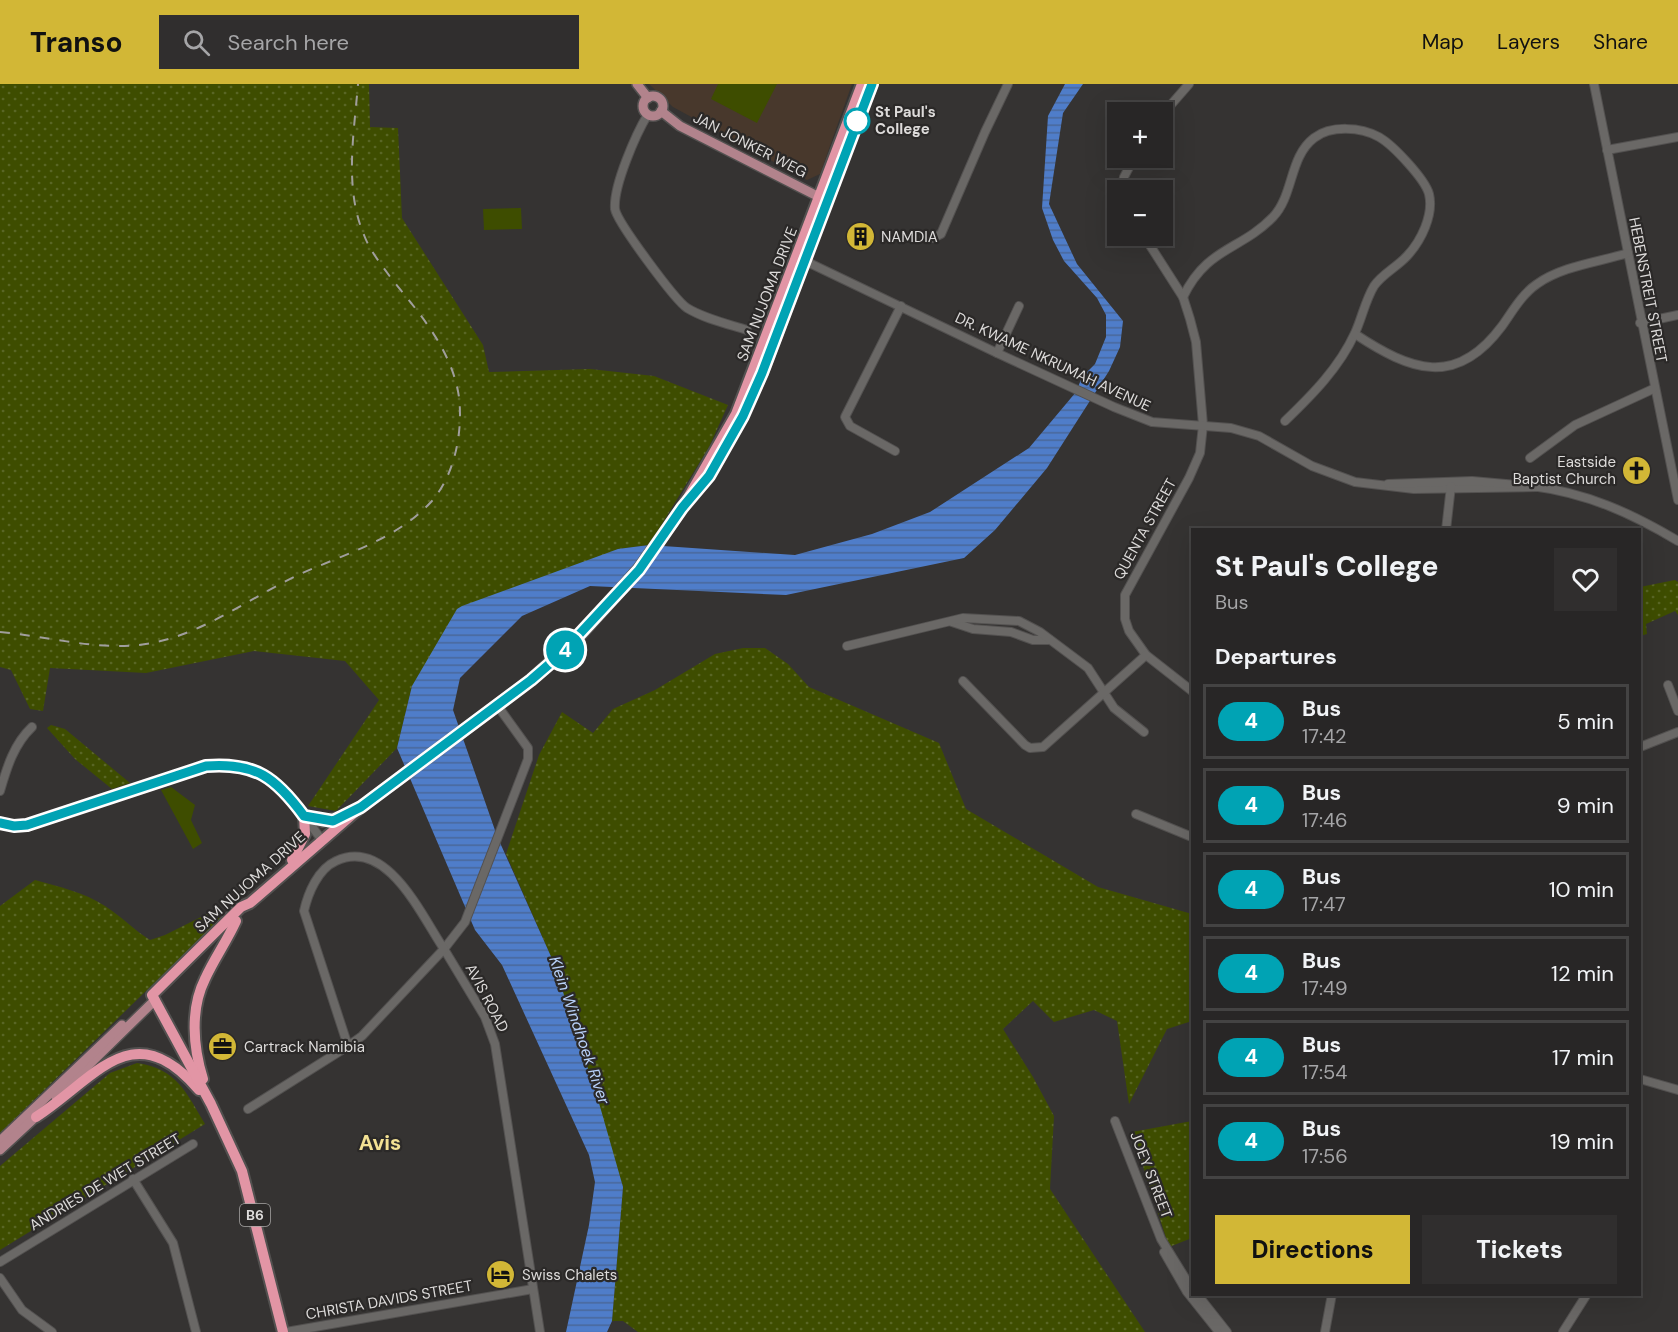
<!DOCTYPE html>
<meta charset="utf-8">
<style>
:root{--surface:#282626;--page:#302e2e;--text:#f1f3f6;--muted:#a5a5a7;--line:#444343;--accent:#d2b736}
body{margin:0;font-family:"DM Sans",sans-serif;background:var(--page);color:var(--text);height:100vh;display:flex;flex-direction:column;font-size:22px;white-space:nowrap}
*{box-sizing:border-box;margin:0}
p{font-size:20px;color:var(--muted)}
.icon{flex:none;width:33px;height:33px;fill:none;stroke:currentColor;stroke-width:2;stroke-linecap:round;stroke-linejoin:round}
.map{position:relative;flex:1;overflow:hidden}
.sheet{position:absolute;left:1191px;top:444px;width:450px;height:768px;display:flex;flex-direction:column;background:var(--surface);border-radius:0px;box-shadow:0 6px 24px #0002,0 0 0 2px var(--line)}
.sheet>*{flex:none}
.badge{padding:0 12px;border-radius:20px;font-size:21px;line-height:39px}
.buttons{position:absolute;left:1107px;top:18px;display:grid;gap:12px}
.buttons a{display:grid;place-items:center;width:66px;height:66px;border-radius:0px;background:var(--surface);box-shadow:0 6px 24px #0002,0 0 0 2px var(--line);font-size:30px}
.map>.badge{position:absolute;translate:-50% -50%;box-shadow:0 0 0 3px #fff}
h2{padding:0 24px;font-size:22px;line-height:54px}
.round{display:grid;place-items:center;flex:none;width:63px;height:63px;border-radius:0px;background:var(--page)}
.summary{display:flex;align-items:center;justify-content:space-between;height:102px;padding:0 24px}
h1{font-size:28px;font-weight:800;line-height:45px}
.button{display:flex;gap:12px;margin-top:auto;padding:12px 24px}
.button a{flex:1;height:69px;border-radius:0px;background:var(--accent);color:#111;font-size:24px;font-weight:800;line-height:69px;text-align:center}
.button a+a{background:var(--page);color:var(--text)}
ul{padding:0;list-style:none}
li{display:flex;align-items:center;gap:18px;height:75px;margin:0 12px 9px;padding:0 12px;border:3px solid var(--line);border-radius:0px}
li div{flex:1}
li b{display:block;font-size:22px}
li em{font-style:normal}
li .badge{min-width:66px;font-weight:700;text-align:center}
header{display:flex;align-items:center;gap:36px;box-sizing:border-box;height:84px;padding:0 30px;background:var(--accent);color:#111}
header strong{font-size:28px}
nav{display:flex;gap:33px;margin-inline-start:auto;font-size:21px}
.search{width:420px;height:54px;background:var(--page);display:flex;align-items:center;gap:15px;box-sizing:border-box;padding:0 21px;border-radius:0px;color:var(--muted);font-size:22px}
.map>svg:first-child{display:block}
.education{fill:#48382c}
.grass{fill:url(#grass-dots)}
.green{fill:#3e4d00}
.water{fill:url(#water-rules)}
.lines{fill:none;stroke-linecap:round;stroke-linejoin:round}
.minor-casing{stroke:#535150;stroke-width:10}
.major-casing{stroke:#535150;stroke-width:12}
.highway-casing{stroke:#535150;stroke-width:14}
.minor{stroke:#6a6866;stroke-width:8}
.major{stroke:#b2838c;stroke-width:9}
.highway{stroke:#e295a5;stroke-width:10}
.rail{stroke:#a09e9d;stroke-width:2;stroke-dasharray:10 10;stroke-linecap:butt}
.line-casing{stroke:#fff;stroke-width:14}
.line{stroke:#00a3b4;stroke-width:9}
.stop-dot{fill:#fff;stroke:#00a3b4;stroke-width:3}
.labels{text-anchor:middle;stroke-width:4.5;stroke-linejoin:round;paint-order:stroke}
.shield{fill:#2b2928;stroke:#a8a6a5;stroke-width:1.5}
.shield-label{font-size:14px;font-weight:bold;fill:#dddbda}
.stop-label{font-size:15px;font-weight:bold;fill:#dddbda;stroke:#2b2928;text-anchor:start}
.street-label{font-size:15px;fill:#dddbda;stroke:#2b2928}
.poi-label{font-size:15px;fill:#dddbda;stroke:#2b2928;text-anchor:start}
.water-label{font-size:16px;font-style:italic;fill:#b8d1f9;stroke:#2b2928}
.district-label{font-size:21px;font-weight:bold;fill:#f3e193;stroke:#2b2928}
</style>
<header>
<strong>Transo</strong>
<div class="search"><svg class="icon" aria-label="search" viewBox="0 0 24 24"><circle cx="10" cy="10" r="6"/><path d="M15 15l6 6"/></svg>Search here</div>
<nav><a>Map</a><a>Layers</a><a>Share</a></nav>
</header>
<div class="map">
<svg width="1678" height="1248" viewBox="0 0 1678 1248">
<defs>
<pattern id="grass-dots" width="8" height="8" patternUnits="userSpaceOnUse" patternTransform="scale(1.5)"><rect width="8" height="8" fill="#3e4d00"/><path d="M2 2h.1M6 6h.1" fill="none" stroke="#596625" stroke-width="1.8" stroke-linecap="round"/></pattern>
<pattern id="water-rules" width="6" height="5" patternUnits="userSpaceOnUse" patternTransform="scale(1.5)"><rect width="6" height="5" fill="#4f7dc9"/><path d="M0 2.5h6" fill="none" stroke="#4a6899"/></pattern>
</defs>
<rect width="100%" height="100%" fill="#353332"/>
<polygon class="education" points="649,0 852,0 820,90 807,96 673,23"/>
<g class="grass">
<polygon points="0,0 369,0 370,43 398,44 402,134 483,261 489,288 590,285 654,292 728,321 709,363 649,461 618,465 412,602 397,664 336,727 308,722 379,616 345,577 254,567 146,589 50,584 43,627 30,625 11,586 0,583"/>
<polygon points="1675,496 1678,498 1678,531 1675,527 1646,540 1647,550 1640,552 1640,503"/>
<polygon points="743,564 765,564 788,580 809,603 939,659 966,725 1098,803 1192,830 1192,937 1167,945 1129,1020 1117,937 1094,926 1054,938 1033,917 1003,945 1033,993 1054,1032 1050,1105 1145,1248 638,1248 623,1237 612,1237 623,1103 553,877 506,770 539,671 562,628 593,649 613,625 655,606 715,570"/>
<polygon points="51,641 65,645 130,699 112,705 75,675 47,644"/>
<path d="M35 796C59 803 84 808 105 822 121 832 134 846 150 856L165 851 215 826 220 835 0 1049V822Z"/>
<path d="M137 979C177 985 186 1008 205 1040L0 1166V1082L110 989Z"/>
<polygon points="1192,1037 1192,1154 1169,1163 1132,1048"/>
</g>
<g class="green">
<polygon points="718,0 777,0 757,39 711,15"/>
<polygon points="521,124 522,145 484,146 483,125"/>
<polygon points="171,703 195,721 191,736 202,759 193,765 161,706"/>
</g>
<polygon class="water" points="1065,0 1083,0 1063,29 1049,120 1077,180 1123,237 1120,263 1109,287 1047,384 995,446 964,474 786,511 590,502 522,532 460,594 453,626 497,752 553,877 599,1019 623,1103 612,1237 607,1248 566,1248 589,1141 595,1098 589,1071 502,881 475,846 397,664 412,602 457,525 462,522 618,465 649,461 795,471 872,450 930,428 1029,364 1076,308 1082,293 1095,280 1106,253 1106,231 1097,214 1064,177 1053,156 1042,124 1048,32"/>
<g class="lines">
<defs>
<g id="minor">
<polyline points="1594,0 1678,416"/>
<path d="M648 30C636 50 613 102 615 125 617 138 675 216 687 224 705 235 728 240 747 246"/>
<polyline points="1162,31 1189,0"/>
<polyline points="1607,66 1678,53"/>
<polyline points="1121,106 1124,93 1134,74"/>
<polyline points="1144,152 1183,213 1190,235 1196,258 1203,341 1200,369 1189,394 1125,511 1125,535 1129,547 1146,571 1192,607"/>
<polyline points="933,154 941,150 985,48 1008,0"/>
<polyline points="801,175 997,269 1114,323 1152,338 1231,344 1259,352 1312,382 1355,398 1414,405 1537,403"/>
<path d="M1183 213C1207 163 1240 167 1273 133 1294 111 1289 73 1314 54 1331 41 1361 43 1379 53 1393 61 1425 95 1429 110 1434 131 1421 157 1407 172 1397 183 1382 190 1374 202 1365 217 1362 234 1355 249 1339 284 1312 311 1285 337"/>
<polyline points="1640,239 1678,231"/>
<path d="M1355 250C1411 287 1456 304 1502 242 1512 228 1522 210 1537 200 1562 182 1599 178 1628 169"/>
<polyline points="997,269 1019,222"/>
<polyline points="895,367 850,342 845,333 901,222"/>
<polyline points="1530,374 1575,341 1653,305"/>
<polyline points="1388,400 1472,397 1517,401"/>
<path d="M1532 402C1587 409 1631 429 1678 457"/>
<polyline points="1446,446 1451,402"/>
<polyline points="952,538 973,545 1011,548 1033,556 1050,556"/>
<polyline points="847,562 963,534 1019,537 1040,548 1088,584 1114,624 1144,648"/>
<polyline points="963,597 1025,661 1030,664 1043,663 1146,571"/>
<polyline points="1668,601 1678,627"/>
<polyline points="497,621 528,664 528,675 465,838 444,865 485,933 495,960 540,1248"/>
<polyline points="1640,663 1678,648"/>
<path d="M0 707C7 683 14 660 32 643"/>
<polyline points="1136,730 1192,753"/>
<path d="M0 739 14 742 27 741 206 682C269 677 287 709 321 755"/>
<polyline points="1640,995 1678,1006"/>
<path d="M248 1025 348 962 362 952 444 865C421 831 387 753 336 777 318 785 308 809 304 827L348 962"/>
<polyline points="1115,1037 1161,1155 1192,1205"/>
<polyline points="133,1095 173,1159 196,1248"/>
<polyline points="1164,1168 1187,1208 1219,1248"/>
<polyline points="0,1178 193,1060"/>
<polyline points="0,1194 22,1226 52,1248"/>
<polyline points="1197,1210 1227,1248"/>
<polyline points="286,1248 533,1205"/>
<polyline points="1325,1248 1332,1210"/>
<polyline points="1563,1248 1587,1210"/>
</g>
<g id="major">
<polyline points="637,0 648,14"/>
<circle cx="653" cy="22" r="10"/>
<polyline points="661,27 680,42 825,116"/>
<polyline points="56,1013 155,916"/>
<polyline points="0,1057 122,941"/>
<polyline points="0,1066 40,1029"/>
</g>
<g id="highway">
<polyline points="850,55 872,0"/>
<polyline points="738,340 762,289 839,84"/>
<polyline points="292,776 305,750 304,732 323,737 343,733"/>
<path d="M203 995C193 963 190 925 205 895 214 875 227 857 236 837"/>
<path d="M36 1033C97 993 133 929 199 1006"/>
<polyline points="283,1248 242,1087 211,1020 152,911 241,823 250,819 361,723 531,596 582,549 639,485 682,424 736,330 862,0"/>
</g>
</defs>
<use href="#minor" class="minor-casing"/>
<use href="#major" class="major-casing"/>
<use href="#highway" class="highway-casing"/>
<use href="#minor" class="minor"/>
<use href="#major" class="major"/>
<use href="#highway" class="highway"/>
<path class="rail" d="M0 548C48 552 105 569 152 559 204 549 250 514 298 491 344 470 396 456 431 418 455 391 463 348 459 313 452 266 420 230 391 194 381 180 370 167 364 151 344 104 354 50 358 0"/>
</g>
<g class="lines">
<defs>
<path id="line" d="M0 739 14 742 27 741 206 682C256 678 276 694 304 732L333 737 361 723 531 596 560 571 639 486 682 424 709 392 743 332 762 289 872 0"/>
</defs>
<use href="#line" class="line-casing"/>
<use href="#line" class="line"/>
</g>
<defs>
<symbol id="building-disc" viewBox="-11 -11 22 22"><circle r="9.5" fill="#d2b736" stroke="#2b2928"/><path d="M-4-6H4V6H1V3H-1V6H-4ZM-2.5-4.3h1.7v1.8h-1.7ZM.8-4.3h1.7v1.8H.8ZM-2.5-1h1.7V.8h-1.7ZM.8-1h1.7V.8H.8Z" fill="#111"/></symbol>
<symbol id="church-disc" viewBox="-11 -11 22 22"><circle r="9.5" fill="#d2b736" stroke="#2b2928"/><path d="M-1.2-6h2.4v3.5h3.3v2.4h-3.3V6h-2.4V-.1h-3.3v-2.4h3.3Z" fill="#111"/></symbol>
<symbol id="office-disc" viewBox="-11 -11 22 22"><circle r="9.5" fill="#d2b736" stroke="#2b2928"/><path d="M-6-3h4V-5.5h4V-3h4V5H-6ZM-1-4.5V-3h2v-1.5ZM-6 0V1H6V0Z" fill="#111"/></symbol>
<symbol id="hotel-disc" viewBox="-11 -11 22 22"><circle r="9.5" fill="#d2b736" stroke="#2b2928"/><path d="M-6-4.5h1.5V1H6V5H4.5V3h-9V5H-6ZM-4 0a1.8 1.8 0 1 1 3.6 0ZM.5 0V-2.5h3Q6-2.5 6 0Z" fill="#111"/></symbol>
</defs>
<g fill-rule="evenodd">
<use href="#building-disc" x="844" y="136" width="33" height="33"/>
<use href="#church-disc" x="1620" y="370" width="33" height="33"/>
<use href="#office-disc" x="206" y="946" width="33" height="33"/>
<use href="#hotel-disc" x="484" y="1174" width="33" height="33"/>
</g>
<circle class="stop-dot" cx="857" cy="37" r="12"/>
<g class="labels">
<rect class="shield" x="240" y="1120" width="30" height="22" rx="4.5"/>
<g class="shield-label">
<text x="255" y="1136">B6</text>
</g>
<g class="stop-label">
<text x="875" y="33">St Paul's<tspan x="875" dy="17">College</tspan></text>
</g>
<g class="street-label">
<text transform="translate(750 61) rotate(27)" y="5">JAN JONKER WEG</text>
<text transform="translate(1648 206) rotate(79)" y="5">HEBENSTREIT STREET</text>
<text transform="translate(767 210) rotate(-69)" y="5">SAM NUJOMA DRIVE</text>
<text transform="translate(1053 278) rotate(25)" y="5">DR. KWAME NKRUMAH AVENUE</text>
<text transform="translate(1145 445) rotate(-61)" y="5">QUENTA STREET</text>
<text transform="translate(250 798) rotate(-42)" y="5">SAM NUJOMA DRIVE</text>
<text transform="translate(487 914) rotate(62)" y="5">AVIS ROAD</text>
<text transform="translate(1151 1091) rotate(69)" y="5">JOEY STREET</text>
<text transform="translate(105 1098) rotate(-31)" y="5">ANDRIES DE WET STREET</text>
<text transform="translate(389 1216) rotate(-10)" y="5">CHRISTA DAVIDS STREET</text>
</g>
<g class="poi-label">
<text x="881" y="158">NAMDIA</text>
<text x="1616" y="383" text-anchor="end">Eastside<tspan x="1616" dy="17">Baptist Church</tspan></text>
<text x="244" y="968">Cartrack Namibia</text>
<text x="522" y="1196">Swiss Chalets</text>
</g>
<g class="water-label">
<text transform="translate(580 946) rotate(71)" y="6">Klein Windhoek River</text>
</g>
<g class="district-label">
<text x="380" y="1066">Avis</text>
</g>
</g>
</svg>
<div class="buttons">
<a>+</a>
<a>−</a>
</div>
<b class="badge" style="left:565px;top:566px;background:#00a3b4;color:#fff">4</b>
<section class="sheet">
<div class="summary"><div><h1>St Paul's College</h1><p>Bus</p></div><a class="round"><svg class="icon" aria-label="heart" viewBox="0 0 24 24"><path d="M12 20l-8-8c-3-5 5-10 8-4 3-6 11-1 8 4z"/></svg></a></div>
<h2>Departures</h2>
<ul>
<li><span class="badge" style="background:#00a3b4;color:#fff">4</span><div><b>Bus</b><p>17:42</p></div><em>5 min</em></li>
<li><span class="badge" style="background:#00a3b4;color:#fff">4</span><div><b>Bus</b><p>17:46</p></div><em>9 min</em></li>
<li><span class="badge" style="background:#00a3b4;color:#fff">4</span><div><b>Bus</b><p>17:47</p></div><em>10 min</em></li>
<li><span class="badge" style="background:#00a3b4;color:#fff">4</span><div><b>Bus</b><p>17:49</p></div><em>12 min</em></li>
<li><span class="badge" style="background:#00a3b4;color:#fff">4</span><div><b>Bus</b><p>17:54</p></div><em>17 min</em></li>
<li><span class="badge" style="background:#00a3b4;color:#fff">4</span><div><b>Bus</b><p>17:56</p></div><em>19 min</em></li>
</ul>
<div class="button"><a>Directions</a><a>Tickets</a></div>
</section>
</div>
